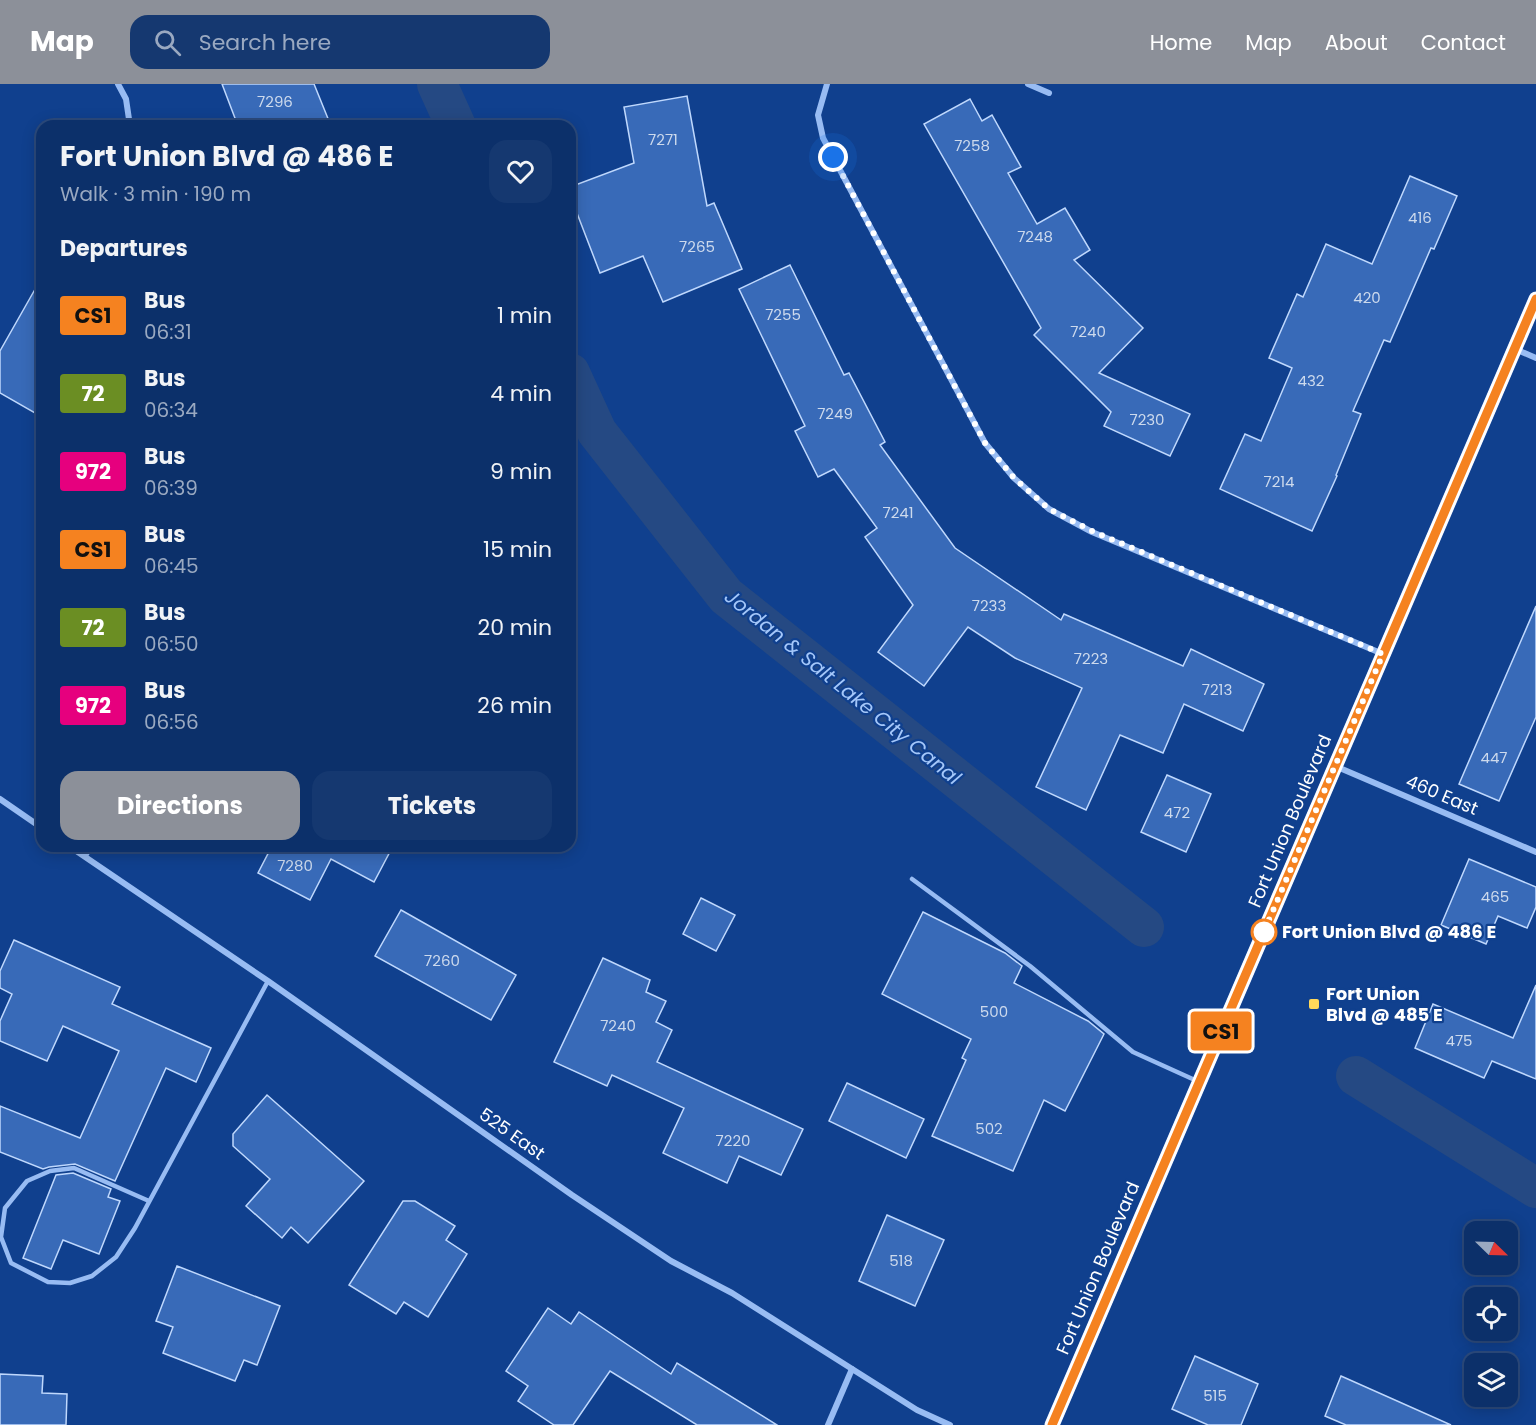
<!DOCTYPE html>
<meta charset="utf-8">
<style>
:root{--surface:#0c306a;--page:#153870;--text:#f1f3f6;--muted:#9aa9c1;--line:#2c4b7e;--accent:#8c9099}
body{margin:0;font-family:Poppins,sans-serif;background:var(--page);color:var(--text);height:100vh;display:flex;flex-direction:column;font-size:22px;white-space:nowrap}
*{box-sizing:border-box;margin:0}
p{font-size:20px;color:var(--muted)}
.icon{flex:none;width:33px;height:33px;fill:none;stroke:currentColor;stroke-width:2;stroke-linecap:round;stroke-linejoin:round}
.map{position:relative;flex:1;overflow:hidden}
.side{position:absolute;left:36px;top:36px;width:540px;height:732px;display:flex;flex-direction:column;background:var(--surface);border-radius:18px;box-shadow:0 3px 15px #0003,0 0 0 2px var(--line)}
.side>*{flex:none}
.badge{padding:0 12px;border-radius:4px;font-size:21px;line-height:39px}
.needle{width:39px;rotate:113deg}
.tools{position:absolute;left:1464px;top:1137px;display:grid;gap:12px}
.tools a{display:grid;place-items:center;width:54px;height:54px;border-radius:12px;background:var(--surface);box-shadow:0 3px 15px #0003,0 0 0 2px var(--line);font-size:30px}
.you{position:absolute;width:30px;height:30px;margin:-15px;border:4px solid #fff;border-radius:50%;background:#1a73e8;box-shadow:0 0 0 9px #1a73e833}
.map>.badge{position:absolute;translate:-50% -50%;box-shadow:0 0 0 3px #fff}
h2{padding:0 24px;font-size:22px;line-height:54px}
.round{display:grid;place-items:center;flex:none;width:63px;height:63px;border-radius:18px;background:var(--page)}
.summary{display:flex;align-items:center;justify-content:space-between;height:102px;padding:0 24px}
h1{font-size:28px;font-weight:700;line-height:45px}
.action{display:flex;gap:12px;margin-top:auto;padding:12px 24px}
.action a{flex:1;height:69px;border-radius:18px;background:var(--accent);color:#fff;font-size:24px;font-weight:700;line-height:69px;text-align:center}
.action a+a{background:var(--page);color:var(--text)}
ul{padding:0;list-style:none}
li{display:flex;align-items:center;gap:18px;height:78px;padding:0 24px}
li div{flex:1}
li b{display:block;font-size:22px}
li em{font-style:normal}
li .badge{min-width:66px;font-weight:700;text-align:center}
header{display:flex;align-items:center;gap:36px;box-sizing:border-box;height:84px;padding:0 30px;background:var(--accent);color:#fff}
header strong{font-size:28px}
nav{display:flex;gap:33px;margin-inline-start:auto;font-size:21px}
.search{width:420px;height:54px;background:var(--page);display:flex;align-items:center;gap:15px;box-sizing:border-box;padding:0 21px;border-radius:18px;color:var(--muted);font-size:22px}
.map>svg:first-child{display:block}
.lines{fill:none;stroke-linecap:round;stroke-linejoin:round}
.canal{stroke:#254983;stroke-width:40}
.building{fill:#386ab8;stroke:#bfd8fd;stroke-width:1.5}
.service{stroke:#98bcf3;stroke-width:4.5}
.minor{stroke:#98bcf3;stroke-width:6}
.primary{stroke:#e4edff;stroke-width:15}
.line-casing{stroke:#fff;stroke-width:14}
.line{stroke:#f58220;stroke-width:9}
.walk{stroke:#fff;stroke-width:6;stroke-dasharray:0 10.8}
.stop-dot{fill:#fff;stroke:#f58220;stroke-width:3}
.poi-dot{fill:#ffd85a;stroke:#10408e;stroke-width:2}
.labels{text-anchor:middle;stroke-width:4.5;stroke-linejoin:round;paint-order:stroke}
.number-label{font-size:15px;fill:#cddaed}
.street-label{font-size:18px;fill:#fff;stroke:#10408e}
.stop-label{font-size:18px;font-weight:bold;fill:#fff;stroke:#10408e;text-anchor:start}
.poi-label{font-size:18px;font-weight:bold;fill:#fff;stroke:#10408e;text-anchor:start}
.water-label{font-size:20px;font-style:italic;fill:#a4c7fa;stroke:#10408e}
</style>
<header>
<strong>Map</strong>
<div class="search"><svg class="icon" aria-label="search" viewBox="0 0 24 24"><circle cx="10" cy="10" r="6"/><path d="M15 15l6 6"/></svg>Search here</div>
<nav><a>Home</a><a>Map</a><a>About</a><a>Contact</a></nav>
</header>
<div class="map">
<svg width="1536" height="1341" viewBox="0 0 1536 1341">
<rect width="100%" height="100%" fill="#10408e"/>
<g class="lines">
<g class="canal">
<polyline points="437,0 456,42"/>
<polyline points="570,289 597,348 726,512 1144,843"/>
<polyline points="1356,992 1536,1104"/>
</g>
</g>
<g class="building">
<polygon points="222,0 314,0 331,42 238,42"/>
<polygon points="687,12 707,122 714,119 742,185 663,218 643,172 600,189 570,111 570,103 634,79 624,23"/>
<polygon points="970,15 982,37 992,31 1021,83 1008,89 1037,140 1065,124 1090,166 1074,176 1143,244 1099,289 1190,330 1170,372 1104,342 1111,328 1034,251 1041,244 924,40"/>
<polygon points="1410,92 1457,112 1434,165 1431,164 1390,258 1384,256 1353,327 1361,330 1336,391 1337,392 1312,447 1220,405 1245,350 1261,357 1292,284 1269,274 1297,210 1303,213 1326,160 1372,180"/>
<polygon points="790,181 844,291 849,289 885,358 880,361 955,464 1061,536 1064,530 1183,582 1191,565 1264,600 1243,647 1184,620 1163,669 1120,651 1086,726 1036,703 1082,604 1015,574 968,543 924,602 878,568 913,521 865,453 877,444 834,385 818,393 795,347 805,342 739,205"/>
<polygon points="42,193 42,333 0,309 0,267"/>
<polygon points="1536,522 1536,633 1499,717 1459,700"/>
<polygon points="1167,691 1211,710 1186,768 1141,748"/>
<polygon points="272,762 393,762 374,798 331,775 310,816 258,789"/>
<polygon points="1469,775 1536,803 1536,823 1527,844 1498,832 1486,860 1441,841"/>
<polygon points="701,814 735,831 716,867 683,850"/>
<polygon points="401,826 516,891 491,936 375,872"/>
<polygon points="923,828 1005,869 1022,882 1014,899 1088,937 1104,950 1065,1027 1044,1016 1013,1087 932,1052 966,976 962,974 971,955 882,910"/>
<polygon points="14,856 120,903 112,920 211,964 196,998 166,984 115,1097 75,1080 49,1083 43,1085 0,1068 0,1022 80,1054 119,967 63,942 47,977 0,957 0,937 12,910 0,904 0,887"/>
<polygon points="603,874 650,896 646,908 666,917 656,938 672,946 657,978 803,1045 781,1091 739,1072 727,1099 663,1069 684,1024 612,991 607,1002 554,978"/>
<polygon points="1536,901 1536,995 1492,977 1484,994 1415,964 1433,920 1513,954"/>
<polygon points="847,999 924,1035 906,1074 829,1037"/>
<polygon points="267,1011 364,1097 308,1159 291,1143 282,1154 246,1122 270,1095 233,1062 233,1050"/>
<polygon points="73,1089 111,1105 108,1113 120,1117 99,1170 63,1156 51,1185 23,1174 56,1091"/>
<polygon points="403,1117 415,1117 455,1142 446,1156 467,1170 428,1233 404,1218 396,1230 349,1201"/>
<polygon points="887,1131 944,1156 915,1222 859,1197"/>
<polygon points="177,1182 280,1222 257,1281 244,1276 235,1297 163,1269 173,1243 156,1237"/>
<polygon points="548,1224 571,1240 579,1228 671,1290 677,1279 777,1341 697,1341 610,1287 573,1341 554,1341 518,1317 528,1302 506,1287"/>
<polygon points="1195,1272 1258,1300 1241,1341 1208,1341 1172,1325"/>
<polygon points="0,1290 43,1292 42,1309 67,1310 66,1341 0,1341"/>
<polygon points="1341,1292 1451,1341 1346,1341 1325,1332"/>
</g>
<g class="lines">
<g class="service">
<polyline points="85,773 92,762"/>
<polyline points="912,795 1030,882 1133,968 1197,997"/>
<polyline points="149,1117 74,1084 50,1087 27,1097 5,1124 1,1153 11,1179 48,1198 70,1199 92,1192 116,1173 135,1144 268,897"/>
</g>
<g class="minor">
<polyline points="118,0 126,15 130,42"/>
<polyline points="827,0 818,31 823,54 985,359 1014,394 1049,425 1092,448 1383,570"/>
<polyline points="1028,0 1049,9"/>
<polyline points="1515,265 1536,274"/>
<polyline points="1335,682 1536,768"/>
<polyline points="0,715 42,744"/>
<polyline points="69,762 268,897 572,1111 671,1177 732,1209 917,1326 950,1341"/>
<polyline points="828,1341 852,1285"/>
</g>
<polyline class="primary" points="1052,1341 1536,215"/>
</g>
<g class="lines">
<defs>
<polyline id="line" points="1052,1341 1536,215"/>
</defs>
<use href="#line" class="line-casing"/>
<use href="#line" class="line"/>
<polyline class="walk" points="833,73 985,359 1014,394 1049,425 1092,447 1383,570 1263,850 1264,848"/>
</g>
<circle class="stop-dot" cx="1264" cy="848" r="12"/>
<rect class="poi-dot" x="1308" y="914" width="12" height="12" rx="3"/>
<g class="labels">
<g class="number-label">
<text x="275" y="23">7296</text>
<text x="663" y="61">7271</text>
<text x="972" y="67">7258</text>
<text x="1420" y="139">416</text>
<text x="1035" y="158">7248</text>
<text x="697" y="168">7265</text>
<text x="1367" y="219">420</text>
<text x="783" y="236">7255</text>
<text x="1088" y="253">7240</text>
<text x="1311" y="302">432</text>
<text x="835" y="335">7249</text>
<text x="1147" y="341">7230</text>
<text x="1279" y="403">7214</text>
<text x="898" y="434">7241</text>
<text x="989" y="527">7233</text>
<text x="1091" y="580">7223</text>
<text x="1217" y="611">7213</text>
<text x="1494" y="679">447</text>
<text x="1177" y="734">472</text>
<text x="295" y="787">7280</text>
<text x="1495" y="818">465</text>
<text x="442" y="882">7260</text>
<text x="994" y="933">500</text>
<text x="618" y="947">7240</text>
<text x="1459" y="962">475</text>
<text x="989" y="1050">502</text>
<text x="733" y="1062">7220</text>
<text x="901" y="1182">518</text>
<text x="1215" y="1317">515</text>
</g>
<g class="street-label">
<text transform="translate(1442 711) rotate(23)" y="6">460 East</text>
<text transform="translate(1290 737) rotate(-67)" y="6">Fort Union Boulevard</text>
<text transform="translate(512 1050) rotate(35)" y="6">525 East</text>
<text transform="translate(1098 1184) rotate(-67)" y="6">Fort Union Boulevard</text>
</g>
<g class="stop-label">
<text x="1282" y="854">Fort Union Blvd @ 486 E</text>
</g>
<g class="poi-label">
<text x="1326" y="916">Fort Union<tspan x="1326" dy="21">Blvd @ 485 E</tspan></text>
</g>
<g class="water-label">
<text transform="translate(843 603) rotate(39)" y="7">Jordan &amp; Salt Lake City Canal</text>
</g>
</g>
</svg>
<div class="tools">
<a><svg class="needle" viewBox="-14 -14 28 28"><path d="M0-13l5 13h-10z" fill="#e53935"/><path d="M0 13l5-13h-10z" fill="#9aa9c1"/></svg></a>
<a><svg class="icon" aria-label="locate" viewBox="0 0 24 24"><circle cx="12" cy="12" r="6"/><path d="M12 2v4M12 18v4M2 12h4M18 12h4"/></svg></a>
<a><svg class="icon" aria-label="layers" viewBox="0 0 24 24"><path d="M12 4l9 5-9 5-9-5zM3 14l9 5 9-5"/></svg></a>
</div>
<div class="you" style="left:833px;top:73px"></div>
<b class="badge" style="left:1221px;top:947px;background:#f58220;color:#111">CS1</b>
<section class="side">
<div class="summary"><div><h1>Fort Union Blvd @ 486 E</h1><p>Walk · 3 min · 190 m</p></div><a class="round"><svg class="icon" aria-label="heart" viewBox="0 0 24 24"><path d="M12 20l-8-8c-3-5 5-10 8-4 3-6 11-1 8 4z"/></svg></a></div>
<h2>Departures</h2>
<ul>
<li><span class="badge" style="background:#f58220;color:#111">CS1</span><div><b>Bus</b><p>06:31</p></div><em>1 min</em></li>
<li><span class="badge" style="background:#6b8e23;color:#fff">72</span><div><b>Bus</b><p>06:34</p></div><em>4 min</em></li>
<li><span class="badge" style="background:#e6007e;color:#fff">972</span><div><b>Bus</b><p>06:39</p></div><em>9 min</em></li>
<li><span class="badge" style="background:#f58220;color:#111">CS1</span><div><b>Bus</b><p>06:45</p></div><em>15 min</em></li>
<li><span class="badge" style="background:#6b8e23;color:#fff">72</span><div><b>Bus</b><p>06:50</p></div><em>20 min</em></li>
<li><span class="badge" style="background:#e6007e;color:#fff">972</span><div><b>Bus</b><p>06:56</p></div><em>26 min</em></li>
</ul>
<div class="action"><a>Directions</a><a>Tickets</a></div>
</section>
</div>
